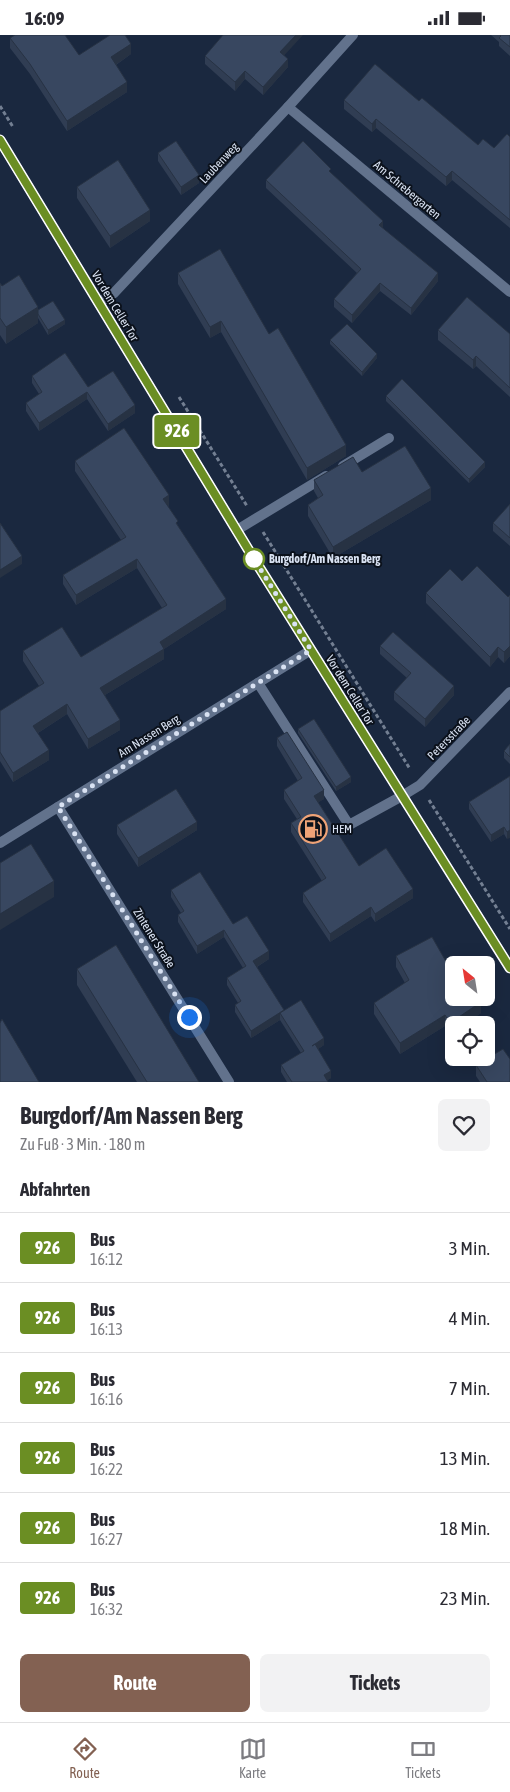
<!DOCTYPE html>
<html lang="de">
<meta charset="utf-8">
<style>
:root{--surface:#fff;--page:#f2f2f3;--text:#2b2b33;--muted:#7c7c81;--line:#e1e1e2;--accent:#836152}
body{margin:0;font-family:"Asap Condensed",sans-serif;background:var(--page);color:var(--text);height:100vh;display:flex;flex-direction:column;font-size:19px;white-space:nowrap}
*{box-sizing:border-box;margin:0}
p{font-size:16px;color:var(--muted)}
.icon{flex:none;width:28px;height:28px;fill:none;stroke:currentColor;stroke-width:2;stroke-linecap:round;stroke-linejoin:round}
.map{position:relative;height:1047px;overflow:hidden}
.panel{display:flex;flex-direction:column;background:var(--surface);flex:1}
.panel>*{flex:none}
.badge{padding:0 10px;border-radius:4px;font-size:18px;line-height:32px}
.needle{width:32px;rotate:330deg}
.buttons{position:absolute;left:445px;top:921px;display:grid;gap:10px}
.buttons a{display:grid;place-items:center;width:50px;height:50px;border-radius:8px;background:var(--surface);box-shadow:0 5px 20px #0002;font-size:25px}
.you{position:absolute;width:25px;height:25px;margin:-12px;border:4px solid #fff;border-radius:50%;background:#1a73e8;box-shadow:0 0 0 8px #1a73e833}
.map>.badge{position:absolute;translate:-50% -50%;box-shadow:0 0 0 2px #fff}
h2{padding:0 20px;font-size:19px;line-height:45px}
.round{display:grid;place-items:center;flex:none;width:52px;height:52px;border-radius:8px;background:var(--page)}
.summary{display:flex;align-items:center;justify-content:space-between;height:85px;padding:0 20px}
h1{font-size:24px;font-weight:700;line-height:38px}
.action{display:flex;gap:10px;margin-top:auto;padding:10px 20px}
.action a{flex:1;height:58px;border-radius:8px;background:var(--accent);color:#fff;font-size:20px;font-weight:700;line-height:58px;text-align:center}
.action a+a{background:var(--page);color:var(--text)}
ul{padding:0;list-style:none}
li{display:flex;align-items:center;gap:15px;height:70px;padding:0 20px;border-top:1px solid var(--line)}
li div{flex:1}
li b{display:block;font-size:19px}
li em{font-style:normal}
li .badge{min-width:55px;font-weight:700;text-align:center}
.status{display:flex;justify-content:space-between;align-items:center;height:35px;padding:0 25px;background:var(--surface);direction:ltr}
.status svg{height:14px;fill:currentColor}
.dock{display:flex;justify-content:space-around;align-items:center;height:70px;border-top:1px solid var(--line);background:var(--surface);font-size:14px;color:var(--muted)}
.dock a{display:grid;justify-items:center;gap:2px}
.dock .on{color:var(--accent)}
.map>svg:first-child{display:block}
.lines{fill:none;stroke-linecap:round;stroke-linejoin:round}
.path{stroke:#737f92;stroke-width:3;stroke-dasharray:4 2.5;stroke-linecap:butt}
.lane{stroke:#62728c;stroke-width:10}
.street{stroke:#62728c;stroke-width:10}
.secondary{stroke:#829bc5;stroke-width:10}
.wall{fill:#303d53}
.shaded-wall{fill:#273243}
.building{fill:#384760;stroke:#273243}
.line-casing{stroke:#fff;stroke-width:11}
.line{stroke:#6b8e23;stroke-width:8}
.walk{stroke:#d9e2f2;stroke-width:5;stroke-dasharray:0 9}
.stop-dot{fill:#fff;stroke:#6b8e23;stroke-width:2.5}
.labels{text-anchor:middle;stroke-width:4;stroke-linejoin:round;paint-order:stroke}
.street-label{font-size:12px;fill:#d9e2f2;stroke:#0b111b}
.stop-label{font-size:12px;font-weight:bold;fill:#d9e2f2;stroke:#0b111b;text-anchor:start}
.poi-label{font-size:12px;fill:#d9e2f2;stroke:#0b111b;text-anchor:start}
</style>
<div class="status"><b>16:09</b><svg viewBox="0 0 49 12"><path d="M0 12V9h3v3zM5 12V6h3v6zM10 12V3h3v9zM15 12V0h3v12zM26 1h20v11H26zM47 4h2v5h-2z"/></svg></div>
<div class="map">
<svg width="510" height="1047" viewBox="0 0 510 1047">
<rect width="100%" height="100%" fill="#1a283f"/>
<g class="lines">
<g class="path">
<polyline points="0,71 13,92"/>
<polyline points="179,362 247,471"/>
<polyline points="263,497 410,734"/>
<polyline points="429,765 510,894"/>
</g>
<g class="lane">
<polyline points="343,431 389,403"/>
<polyline points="237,495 326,441"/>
<polyline points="258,648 349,790 402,761"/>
</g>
<g class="street">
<polyline points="288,72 510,257"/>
<polyline points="99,268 114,258 288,72 353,0"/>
<polyline points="402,761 420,750 510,657"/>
<polyline points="58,772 229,1047"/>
<polyline points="0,808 311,615"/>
</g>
<polyline class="secondary" points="0,105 254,524 510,933"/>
</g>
<g class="wall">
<polygon points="491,0 510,0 510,21 499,11 499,7"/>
<polygon points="10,3 79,20 131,19 116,30 127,57 67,96 30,39 10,13"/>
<polygon points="205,21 285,21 288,32 263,60 245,44 235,56 205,29"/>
<polygon points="344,65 419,66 478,110 494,113 510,102 510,193 452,145 446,151 376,93 372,97 344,74"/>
<polygon points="158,118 199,148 181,160 158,126"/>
<polygon points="331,138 383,193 438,246 411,280 380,256 352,288 334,272 334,264 357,238 266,153 266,145"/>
<polygon points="77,152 150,186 110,213 77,163"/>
<polygon points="178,238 269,299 346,421 307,445 221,297 210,303 178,249"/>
<polygon points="0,248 2,251 38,275 65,289 48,300 38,283 38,288 6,309 0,300"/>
<polygon points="438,295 510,299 510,362 476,331 473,334 438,305"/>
<polygon points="330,305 377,323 362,341 330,309"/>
<polygon points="32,341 88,352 135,378 108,396 87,364 39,396 26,376 26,368 39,359 32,348"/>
<polygon points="386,361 485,432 469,448 386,366"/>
<polygon points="75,426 169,470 168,471 178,491 226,574 164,614 164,624 105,660 120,695 88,714 67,679 38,698 49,725 13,747 0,726 0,676 39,651 23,626 23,616 81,622 162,573 137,533 76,570 63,549 63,540 121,505 75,436"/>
<polygon points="362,437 431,465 333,523 308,481 308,470 318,463 314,456 314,445"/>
<polygon points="510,469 510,511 493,496 493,488"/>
<polygon points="462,546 508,562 510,560 510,621 504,628 498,622 490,632 426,568 426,558"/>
<polygon points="380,611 454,660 425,692 394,665 394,657 407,643 380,619"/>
<polygon points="298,694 351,747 336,756 298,698"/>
<polygon points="277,703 324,764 318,767 359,831 413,863 375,887 371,881 330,907 303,867 303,858 322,846 291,797 291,788 297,784 284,764 284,755 298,746 277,711"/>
<polygon points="510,709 510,729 504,723 504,716"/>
<polygon points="510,741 507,804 504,799 491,807 469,774 469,767"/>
<polygon points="117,790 197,795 138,832 117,799"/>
<polygon points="171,855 233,889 269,924 257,932 284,975 324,1010 318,1014 331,1043 327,1045 328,1047 287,1047 281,1037 281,1030 301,1018 280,985 251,1003 235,977 235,970 238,968 227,950 227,943 243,933 224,902 197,919 178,887 178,880 181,878 171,862"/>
<polygon points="396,921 448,930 481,978 463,990 454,990 454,996 450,998 445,991 400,1019 374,979 374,968 405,948 396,932"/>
<polygon points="77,934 199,1047 137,1047 77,950"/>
<polygon points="476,1030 510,1047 480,1047 476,1041"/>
</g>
<g class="shaded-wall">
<polygon points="296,0 303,0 280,25 280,17"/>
<polygon points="131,9 131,19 111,33 111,22"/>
<polygon points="288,24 288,32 263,60 263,52"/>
<polygon points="245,36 245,44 235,56 235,47"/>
<polygon points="127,47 127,57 67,96 67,86"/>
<polygon points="376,84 376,93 372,97 372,89"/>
<polygon points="452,136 452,145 446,151 446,142"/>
<polygon points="199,140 199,148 181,160 181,152"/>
<polygon points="150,175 150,186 110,213 110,201"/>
<polygon points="383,186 383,194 379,190"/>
<polygon points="438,238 438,246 411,280 411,273"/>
<polygon points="380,248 380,256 352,288 352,280"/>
<polygon points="38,272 38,288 6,309 6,292"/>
<polygon points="65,285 65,289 48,300 48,295"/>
<polygon points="221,286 221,297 210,303 210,292"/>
<polygon points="377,319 377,323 362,341 362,337"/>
<polygon points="476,321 476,331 473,334 473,325"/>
<polygon points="87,357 87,364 39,396 39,388"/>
<polygon points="135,370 135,378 108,396 108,389"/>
<polygon points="346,410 346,421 307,445 307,433"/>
<polygon points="485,427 485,432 469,448 469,444"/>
<polygon points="431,453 431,465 333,523 333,512"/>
<polygon points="169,460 169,470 163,474 163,464"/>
<polygon points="22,521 22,529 0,543 0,535"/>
<polygon points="137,524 137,533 76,570 76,560"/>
<polygon points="226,564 226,574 164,614 164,624 100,663 100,653 160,607"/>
<polygon points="510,611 510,621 504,628 504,617"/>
<polygon points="498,612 498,622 490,632 490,622"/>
<polygon points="454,651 454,660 425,692 425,684"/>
<polygon points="67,669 67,679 33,701 33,691"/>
<polygon points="120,685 120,695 88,714 88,704"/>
<polygon points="49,715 49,725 13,747 13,738"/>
<polygon points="351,742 351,747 336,756 336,752"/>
<polygon points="324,755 324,764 314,770 314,761"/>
<polygon points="197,787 197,795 138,832 138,823"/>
<polygon points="504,792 504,799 491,807 491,800"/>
<polygon points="510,795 510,803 507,804 507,797"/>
<polygon points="54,846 54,862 0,895 0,879"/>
<polygon points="413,854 413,863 375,887 375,879"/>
<polygon points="371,872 371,881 330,907 330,899"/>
<polygon points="224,895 224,902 197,919 197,911"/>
<polygon points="269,916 269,924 253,934 253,926"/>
<polygon points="481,967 481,978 463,990 454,990 454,996 450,998 450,988"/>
<polygon points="284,975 280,978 280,985 251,1003 251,996"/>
<polygon points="445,980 445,991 400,1019 400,1008"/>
<polygon points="324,1003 324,1010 312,1018 312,1011"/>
<polygon points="331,1036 331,1043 325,1047 324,1040"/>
</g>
<g class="building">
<polygon points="15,0 65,0 79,20 110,0 125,0 131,9 111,22 127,47 67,86 30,29 10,3"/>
<polygon points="223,0 296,0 280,17 288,24 263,52 245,36 235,47 205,21"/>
<polygon points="500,0 510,0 510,12 499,3 501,1"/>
<polygon points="375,29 419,66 422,63 478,110 483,104 494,113 507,99 510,102 510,185 452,136 446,142 376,84 372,89 344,65"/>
<polygon points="176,106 199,140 181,152 158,118"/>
<polygon points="303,106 331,134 329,136 383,186 379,190 438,238 411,273 380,248 352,280 334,264 361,234 266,145"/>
<polygon points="118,125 150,175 110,201 77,152"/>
<polygon points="220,214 269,299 278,293 346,410 307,433 221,286 210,292 178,238"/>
<polygon points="19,240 38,272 6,292 0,283 0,248 2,251"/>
<polygon points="467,262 510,299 510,353 476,321 473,325 438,295"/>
<polygon points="53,266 65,285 48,295 38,279 38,275"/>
<polygon points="347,289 377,319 362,337 330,305"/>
<polygon points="65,318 88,352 113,336 135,370 108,389 87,357 39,388 26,368 42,357 32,341"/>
<polygon points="402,344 485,427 469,444 386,361"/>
<polygon points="124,393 169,460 163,464 178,486 176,488 226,564 160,607 164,614 100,653 120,685 88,704 67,669 33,691 49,715 13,738 0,717 0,676 44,648 23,616 62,592 81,622 167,570 137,524 76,560 63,540 126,502 75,426"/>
<polygon points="405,411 431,453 333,512 308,470 323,460 314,445 353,422 362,437"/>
<polygon points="510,469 510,503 493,488"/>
<polygon points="0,488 22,521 0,535"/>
<polygon points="477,531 508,562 510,560 510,611 504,617 498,612 490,622 426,558 450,534 462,546"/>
<polygon points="393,597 454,651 425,684 394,657 411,638 380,611"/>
<polygon points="314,684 351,742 336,752 298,694"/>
<polygon points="287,697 324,755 314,761 359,831 386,813 413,854 375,879 371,872 330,899 303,858 326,843 291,788 301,782 284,755 302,743 277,703"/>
<polygon points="510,709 510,722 504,716"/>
<polygon points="510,741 510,795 507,797 504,792 491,800 469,767"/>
<polygon points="176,754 197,787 138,823 117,790"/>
<polygon points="31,809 54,846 0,879 0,828"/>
<polygon points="200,837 233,889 247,881 269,916 253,926 284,975 251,996 235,970 241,966 227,943 246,931 224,895 197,911 178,880 184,876 171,855"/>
<polygon points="432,902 448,930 454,926 457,930 454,930 454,962 478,962 481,967 450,988 445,980 400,1008 374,968 409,945 396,921"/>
<polygon points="116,910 199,1047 147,1047 77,934"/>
<polygon points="301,965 324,1003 312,1011 315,1009 331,1036 324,1040 328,1047 292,1047 281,1030 304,1016 280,978"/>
<polygon points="2,984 39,1047 0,1047 0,988"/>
<polygon points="503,1014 510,1024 510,1047 487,1047 476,1030"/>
</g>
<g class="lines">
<defs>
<polyline id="line" points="0,105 254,524 510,933"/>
</defs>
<use href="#line" class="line-casing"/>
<use href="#line" class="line"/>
<polyline class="walk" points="189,982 58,772 311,615 254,524"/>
</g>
<defs>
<symbol id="fuel-ring" viewBox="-11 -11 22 22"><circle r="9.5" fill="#0b111b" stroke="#efa377" stroke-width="1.5"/><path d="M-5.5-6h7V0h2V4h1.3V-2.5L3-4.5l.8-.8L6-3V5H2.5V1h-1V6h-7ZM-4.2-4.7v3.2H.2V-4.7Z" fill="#efa377"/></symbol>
</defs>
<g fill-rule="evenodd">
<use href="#fuel-ring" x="297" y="778" width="32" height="32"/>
</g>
<circle class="stop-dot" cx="254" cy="524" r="10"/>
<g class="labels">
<g class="street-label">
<text transform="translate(219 128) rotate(-47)" y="4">Laubenweg</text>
<text transform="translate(407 155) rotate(40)" y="4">Am Schrebergarten</text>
<text transform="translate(115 271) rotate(59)" y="4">Vor dem Celler Tor</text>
<text transform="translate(350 655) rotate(58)" y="4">Vor dem Celler Tor</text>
<text transform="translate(149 701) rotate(-32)" y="4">Am Nassen Berg</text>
<text transform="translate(449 703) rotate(-46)" y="4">Petersstraße</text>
<text transform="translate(154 903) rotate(58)" y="4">Zintener Straße</text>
</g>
<g class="stop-label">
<text x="269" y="528">Burgdorf/Am Nassen Berg</text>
</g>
<g class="poi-label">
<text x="332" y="798">HEM</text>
</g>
</g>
</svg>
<div class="buttons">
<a><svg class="needle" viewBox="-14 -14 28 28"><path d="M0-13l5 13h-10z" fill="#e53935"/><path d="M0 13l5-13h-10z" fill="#7c7c81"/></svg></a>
<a><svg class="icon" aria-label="locate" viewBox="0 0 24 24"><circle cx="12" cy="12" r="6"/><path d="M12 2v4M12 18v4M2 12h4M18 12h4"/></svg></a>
</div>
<div class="you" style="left:189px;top:982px"></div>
<b class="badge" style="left:177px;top:396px;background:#6b8e23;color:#fff">926</b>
</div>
<section class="panel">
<div class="summary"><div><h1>Burgdorf/Am Nassen Berg</h1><p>Zu Fuß · 3 Min. · 180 m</p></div><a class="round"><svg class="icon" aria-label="heart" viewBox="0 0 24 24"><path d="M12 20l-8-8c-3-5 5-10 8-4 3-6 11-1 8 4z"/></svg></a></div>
<h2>Abfahrten</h2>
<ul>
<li><span class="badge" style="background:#6b8e23;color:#fff">926</span><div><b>Bus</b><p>16:12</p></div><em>3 Min.</em></li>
<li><span class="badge" style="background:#6b8e23;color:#fff">926</span><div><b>Bus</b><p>16:13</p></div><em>4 Min.</em></li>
<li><span class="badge" style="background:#6b8e23;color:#fff">926</span><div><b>Bus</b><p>16:16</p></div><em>7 Min.</em></li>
<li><span class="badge" style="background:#6b8e23;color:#fff">926</span><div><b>Bus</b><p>16:22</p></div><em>13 Min.</em></li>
<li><span class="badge" style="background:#6b8e23;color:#fff">926</span><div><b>Bus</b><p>16:27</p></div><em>18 Min.</em></li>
<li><span class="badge" style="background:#6b8e23;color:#fff">926</span><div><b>Bus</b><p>16:32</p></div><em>23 Min.</em></li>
</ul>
<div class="action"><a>Route</a><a>Tickets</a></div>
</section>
<nav class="dock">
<a class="on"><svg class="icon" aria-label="directions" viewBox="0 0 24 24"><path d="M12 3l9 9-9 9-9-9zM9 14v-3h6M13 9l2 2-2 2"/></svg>Route</a>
<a><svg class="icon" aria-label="map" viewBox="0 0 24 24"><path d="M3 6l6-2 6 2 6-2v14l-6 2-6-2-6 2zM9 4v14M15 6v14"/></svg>Karte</a>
<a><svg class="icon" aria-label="tickets" viewBox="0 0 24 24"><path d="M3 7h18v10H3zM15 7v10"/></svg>Tickets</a>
</nav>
